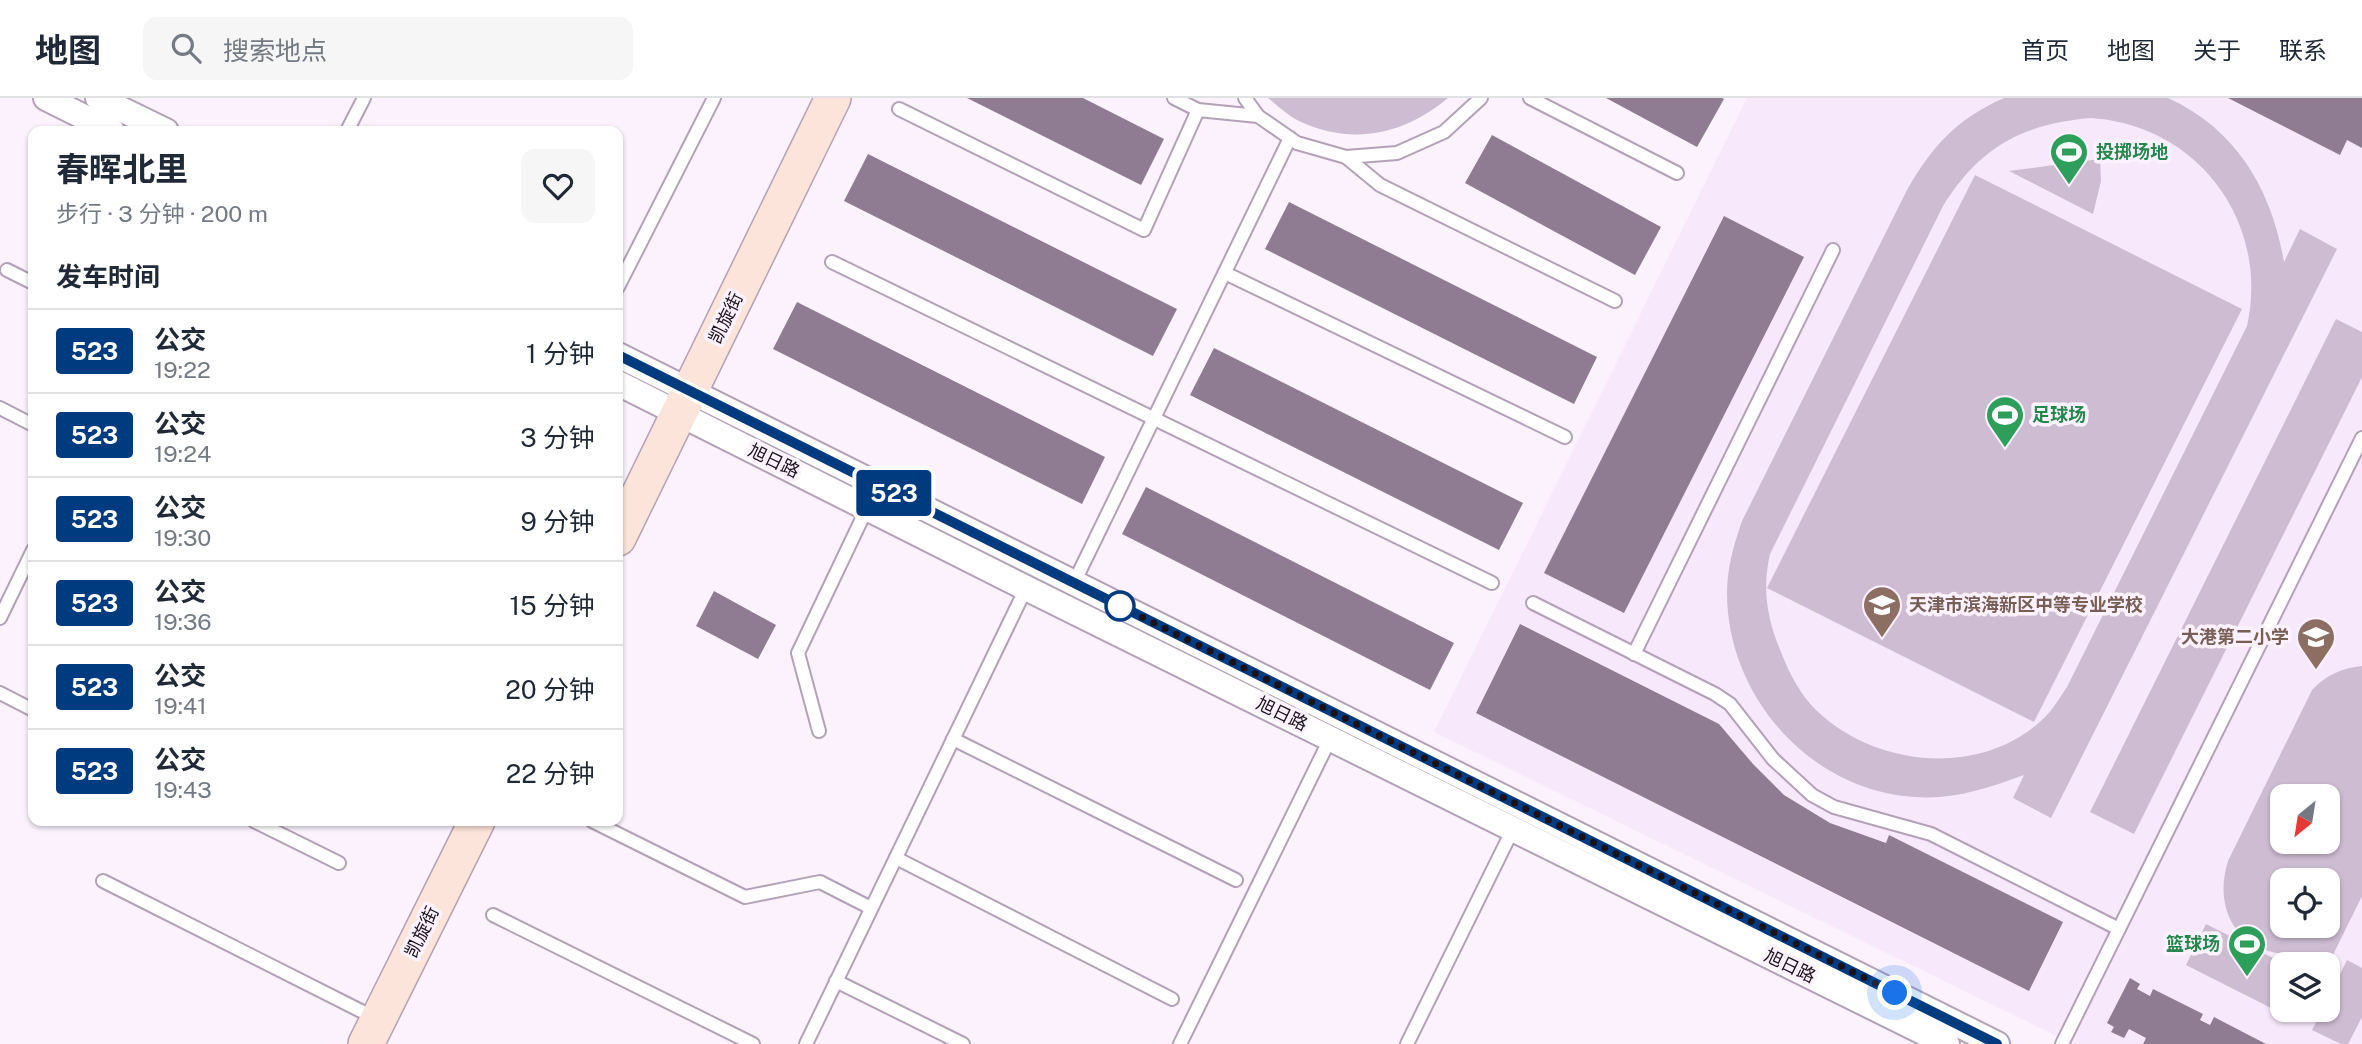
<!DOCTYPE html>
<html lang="zh">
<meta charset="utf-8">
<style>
:root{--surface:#fff;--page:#f6f6f7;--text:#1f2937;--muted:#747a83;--line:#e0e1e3}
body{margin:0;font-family:"Public Sans","Noto Sans SC",sans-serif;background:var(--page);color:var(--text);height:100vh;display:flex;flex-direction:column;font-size:26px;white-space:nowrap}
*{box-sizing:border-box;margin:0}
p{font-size:23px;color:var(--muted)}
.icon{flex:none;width:38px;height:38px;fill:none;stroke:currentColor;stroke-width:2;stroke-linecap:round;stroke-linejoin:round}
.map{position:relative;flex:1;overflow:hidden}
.side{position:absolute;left:28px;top:28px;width:595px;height:700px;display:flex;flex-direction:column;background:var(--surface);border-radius:14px;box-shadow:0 2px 5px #0004}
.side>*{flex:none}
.badge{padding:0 14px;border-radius:5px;font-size:24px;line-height:46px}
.needle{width:46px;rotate:210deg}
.buttons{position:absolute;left:2270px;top:686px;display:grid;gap:14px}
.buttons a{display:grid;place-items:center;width:70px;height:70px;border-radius:14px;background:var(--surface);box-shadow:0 2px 5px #0004;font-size:35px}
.you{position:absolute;width:35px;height:35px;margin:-18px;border:5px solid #fff;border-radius:50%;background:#1a73e8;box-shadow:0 0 0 10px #1a73e833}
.map>.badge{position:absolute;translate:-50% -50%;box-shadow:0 0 0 4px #fff}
h2{padding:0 28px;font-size:26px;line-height:63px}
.round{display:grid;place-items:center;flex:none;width:74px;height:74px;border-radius:14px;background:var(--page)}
.overview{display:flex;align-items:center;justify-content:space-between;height:119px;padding:0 28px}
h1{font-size:33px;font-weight:700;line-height:52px}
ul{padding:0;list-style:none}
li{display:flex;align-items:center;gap:21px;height:84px;padding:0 28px;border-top:2px solid var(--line)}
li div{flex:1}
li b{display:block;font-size:26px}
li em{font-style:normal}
li .badge{min-width:77px;font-weight:700;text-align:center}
header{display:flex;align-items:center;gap:42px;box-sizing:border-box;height:98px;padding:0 35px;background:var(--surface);border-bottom:2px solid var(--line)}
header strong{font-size:33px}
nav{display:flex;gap:38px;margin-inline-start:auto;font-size:24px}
.search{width:490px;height:63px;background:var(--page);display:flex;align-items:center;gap:18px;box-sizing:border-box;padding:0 24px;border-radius:14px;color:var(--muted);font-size:26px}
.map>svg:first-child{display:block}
.built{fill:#f8e8fc;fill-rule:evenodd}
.green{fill:#cebcd3;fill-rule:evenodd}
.building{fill:#907c92}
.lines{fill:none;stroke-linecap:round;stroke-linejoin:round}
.lane-casing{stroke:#b4a1b9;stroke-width:16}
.street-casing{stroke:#b4a1b9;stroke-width:28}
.secondary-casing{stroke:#b4a1b9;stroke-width:38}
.lane{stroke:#fff;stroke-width:12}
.street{stroke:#fff;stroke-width:24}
.secondary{stroke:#fce4da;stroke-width:35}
.line-casing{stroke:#fff;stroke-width:16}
.line{stroke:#003b80;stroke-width:10}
.walk{stroke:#19121b;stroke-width:7;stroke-dasharray:0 12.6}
.stop-dot{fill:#fff;stroke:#003b80;stroke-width:3.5}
.labels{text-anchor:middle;stroke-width:7;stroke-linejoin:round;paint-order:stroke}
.leisure-label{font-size:18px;font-weight:bold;fill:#27864d;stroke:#fbf2fd;text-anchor:start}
.street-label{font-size:18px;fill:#19121b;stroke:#fbf2fd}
.education-label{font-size:18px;font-weight:bold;fill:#785e54;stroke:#fbf2fd;text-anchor:start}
</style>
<header>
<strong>地图</strong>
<div class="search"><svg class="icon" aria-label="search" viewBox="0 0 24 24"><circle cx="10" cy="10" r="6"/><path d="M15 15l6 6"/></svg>搜索地点</div>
<nav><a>首页</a><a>地图</a><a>关于</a><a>联系</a></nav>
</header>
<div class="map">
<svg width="2362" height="946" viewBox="0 0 2362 946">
<rect width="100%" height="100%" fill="#fbf2fd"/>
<path class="built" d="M1747 0H2362V946H2073L1434 634ZM2282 698H2328V744H2282ZM2282 782H2328V828H2282ZM2282 866H2328V912H2282Z"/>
<g class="green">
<path d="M1268 0H1448C1404 37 1352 48 1299 23 1288 18 1278 8 1268 0Z"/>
<path d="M2004 0H2168C2237 31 2272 93 2284 164L2300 131 2337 151 2051 720 2013 700 2024 677C1988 690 1954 702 1915 699 1811 693 1727 599 1727 495 1727 470 1734 446 1742 423L1907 92C1932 48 1958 20 2004 0ZM2091 20C2198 27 2270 124 2247 228L2067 589C2060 599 2054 610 2045 619 1984 680 1877 670 1817 613 1801 598 1789 575 1781 554 1767 521 1762 491 1770 456L1943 108C1980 49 2022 26 2091 20Z"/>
<polygon points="2100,61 2101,83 2093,116 2009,73"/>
<polygon points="1975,77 2242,211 2034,624 1767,490"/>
<polygon points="2336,221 2362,234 2362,279 2134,736 2090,714"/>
<path d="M2362 568V798L2328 867 2303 866 2308 854C2248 866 2210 820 2228 763L2312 592C2326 577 2342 570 2362 568ZM2282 698H2328V744H2282ZM2282 782H2328V828H2282Z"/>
<polygon points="2206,826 2285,866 2282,866 2282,892 2273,911 2186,867"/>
<polygon points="2347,862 2362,870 2362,919 2348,946 2341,946 2312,932 2322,912 2328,912 2328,901"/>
</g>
<g class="building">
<polygon points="967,0 1083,0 1164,41 1141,87"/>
<polygon points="1606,0 1722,0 1724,1 1697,49"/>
<polygon points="2228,0 2362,0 2362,50 2347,42 2340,57"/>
<polygon points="1492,37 1661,129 1635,177 1465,85"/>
<polygon points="868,56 1177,211 1153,258 844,103"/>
<polygon points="1289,104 1597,259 1574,306 1265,151"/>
<polygon points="1724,118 1804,159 1624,515 1544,475"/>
<polygon points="797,204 1105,359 1082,406 773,251"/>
<polygon points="1214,250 1523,405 1499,452 1190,297"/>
<polygon points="1146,389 1454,545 1430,592 1122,436"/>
<polygon points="714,493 776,527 758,561 696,528"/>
<polygon points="1520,526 1719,626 1753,666 1784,697 1830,725 1886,745 1889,737 2063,824 2029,893 1476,615"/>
<polygon points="2130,880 2140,886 2137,891 2150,898 2153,891 2203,916 2200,922 2210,927 2214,919 2266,946 2143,946 2146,940 2129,931 2124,940 2111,934 2114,929 2107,925"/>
</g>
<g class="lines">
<defs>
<g id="lane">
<polyline points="1174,0 1198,12 1258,18"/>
<polyline points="1245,0 1258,18 1297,45 1346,59 1397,55 1444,34 1481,0"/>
<polyline points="1530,0 1677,75"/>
<polyline points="899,11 1144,132 1198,12"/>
<polyline points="347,33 364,0"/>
<polyline points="1346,59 1380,87 1615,203"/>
<polyline points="832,164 1492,485"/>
<polyline points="7,172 33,185"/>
<polyline points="1225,175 1565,339"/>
<polyline points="618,189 714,0"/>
<polyline points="0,310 33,327"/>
<polyline points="1072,489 1290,40"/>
<polyline points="1533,505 1715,596 1730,606 1773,661 1812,697 1834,709 1931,736 2119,831"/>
<polyline points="0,520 33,452"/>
<polyline points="1634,556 1833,152"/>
<polyline points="0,595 33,612"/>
<polyline points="819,633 798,555 869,406"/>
<polyline points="953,641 1236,782"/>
<polyline points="254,723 339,765"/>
<polyline points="592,723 745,799 820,784 871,810"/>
<polyline points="896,760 1172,901"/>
<polyline points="103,783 361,913"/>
<polyline points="493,817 753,946"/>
<polyline points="836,883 963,946"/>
<polyline points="806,946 1028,486"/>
<polyline points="1180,946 1332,637"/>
<polyline points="1407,946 1514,729"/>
<polyline points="2062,946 2362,340"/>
</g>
<g id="street">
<polyline points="46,0 112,33"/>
<polyline points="98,0 166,33"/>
<polyline points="618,257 1997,946"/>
<polyline points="618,285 1026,490 1947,946"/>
</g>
<g id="secondary">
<polyline points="618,440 833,0"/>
<polyline points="366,946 477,723"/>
</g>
</defs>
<use href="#lane" class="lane-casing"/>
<use href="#street" class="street-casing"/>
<use href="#secondary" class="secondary-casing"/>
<use href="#lane" class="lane"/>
<use href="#street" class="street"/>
<use href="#secondary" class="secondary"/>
</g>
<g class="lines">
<defs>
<polyline id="line" points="618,257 1997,946"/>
</defs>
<use href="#line" class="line-casing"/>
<use href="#line" class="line"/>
<polyline class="walk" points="1120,508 1895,895"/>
</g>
<defs>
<symbol id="stadium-pin" viewBox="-11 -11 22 30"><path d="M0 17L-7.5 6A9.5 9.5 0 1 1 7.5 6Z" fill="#2e9e5b" stroke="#fbf2fd"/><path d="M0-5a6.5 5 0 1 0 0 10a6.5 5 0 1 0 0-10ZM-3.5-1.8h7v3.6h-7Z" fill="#fff"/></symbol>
<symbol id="school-pin" viewBox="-11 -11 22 30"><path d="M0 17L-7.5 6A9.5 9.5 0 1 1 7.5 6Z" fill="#8d6e63" stroke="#fbf2fd"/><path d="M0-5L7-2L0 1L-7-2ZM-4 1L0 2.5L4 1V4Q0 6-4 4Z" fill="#fff"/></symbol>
</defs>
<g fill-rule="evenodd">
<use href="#stadium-pin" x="2047" y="32" width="44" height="60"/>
<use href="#stadium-pin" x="1983" y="295" width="44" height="60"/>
<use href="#school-pin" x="1860" y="485" width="44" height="60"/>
<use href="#school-pin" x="2294" y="517" width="44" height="60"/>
<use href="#stadium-pin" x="2225" y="824" width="44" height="60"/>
</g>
<circle class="stop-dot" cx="1120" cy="508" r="14"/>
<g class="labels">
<g class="leisure-label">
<text x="2096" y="60">投掷场地</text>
<text x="2032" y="323">足球场</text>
<text x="2220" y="852" text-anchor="end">篮球场</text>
</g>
<g class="street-label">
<text transform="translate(726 220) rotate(-64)" y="6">凯旋街</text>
<text transform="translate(774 363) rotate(26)" y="6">旭日路</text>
<text transform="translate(1282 616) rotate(26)" y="6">旭日路</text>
<text transform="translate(422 834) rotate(-64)" y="6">凯旋街</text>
<text transform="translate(1790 868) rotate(26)" y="6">旭日路</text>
</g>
<g class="education-label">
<text x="1909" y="513">天津市滨海新区中等专业学校</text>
<text x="2289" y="545" text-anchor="end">大港第二小学</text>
</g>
</g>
</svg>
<div class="buttons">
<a><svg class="needle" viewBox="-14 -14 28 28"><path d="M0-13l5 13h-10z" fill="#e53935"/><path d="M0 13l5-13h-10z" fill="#747a83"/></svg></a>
<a><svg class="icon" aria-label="locate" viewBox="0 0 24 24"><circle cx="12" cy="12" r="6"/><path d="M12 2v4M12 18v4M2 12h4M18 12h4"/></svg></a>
<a><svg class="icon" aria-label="layers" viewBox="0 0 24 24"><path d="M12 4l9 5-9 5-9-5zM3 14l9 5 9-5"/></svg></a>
</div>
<div class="you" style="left:1895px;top:895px"></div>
<b class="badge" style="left:894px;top:395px;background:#003b80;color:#fff">523</b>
<section class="side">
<div class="overview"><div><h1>春晖北里</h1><p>步行 · 3 分钟 · 200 m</p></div><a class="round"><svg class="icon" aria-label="heart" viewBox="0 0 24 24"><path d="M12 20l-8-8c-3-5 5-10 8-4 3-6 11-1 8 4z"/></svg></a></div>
<h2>发车时间</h2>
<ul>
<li><span class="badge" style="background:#003b80;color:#fff">523</span><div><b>公交</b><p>19:22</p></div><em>1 分钟</em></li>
<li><span class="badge" style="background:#003b80;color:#fff">523</span><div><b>公交</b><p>19:24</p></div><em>3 分钟</em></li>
<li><span class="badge" style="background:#003b80;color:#fff">523</span><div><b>公交</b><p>19:30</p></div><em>9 分钟</em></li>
<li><span class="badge" style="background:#003b80;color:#fff">523</span><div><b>公交</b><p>19:36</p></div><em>15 分钟</em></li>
<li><span class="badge" style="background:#003b80;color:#fff">523</span><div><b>公交</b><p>19:41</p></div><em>20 分钟</em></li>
<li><span class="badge" style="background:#003b80;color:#fff">523</span><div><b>公交</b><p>19:43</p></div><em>22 分钟</em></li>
</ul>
</section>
</div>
